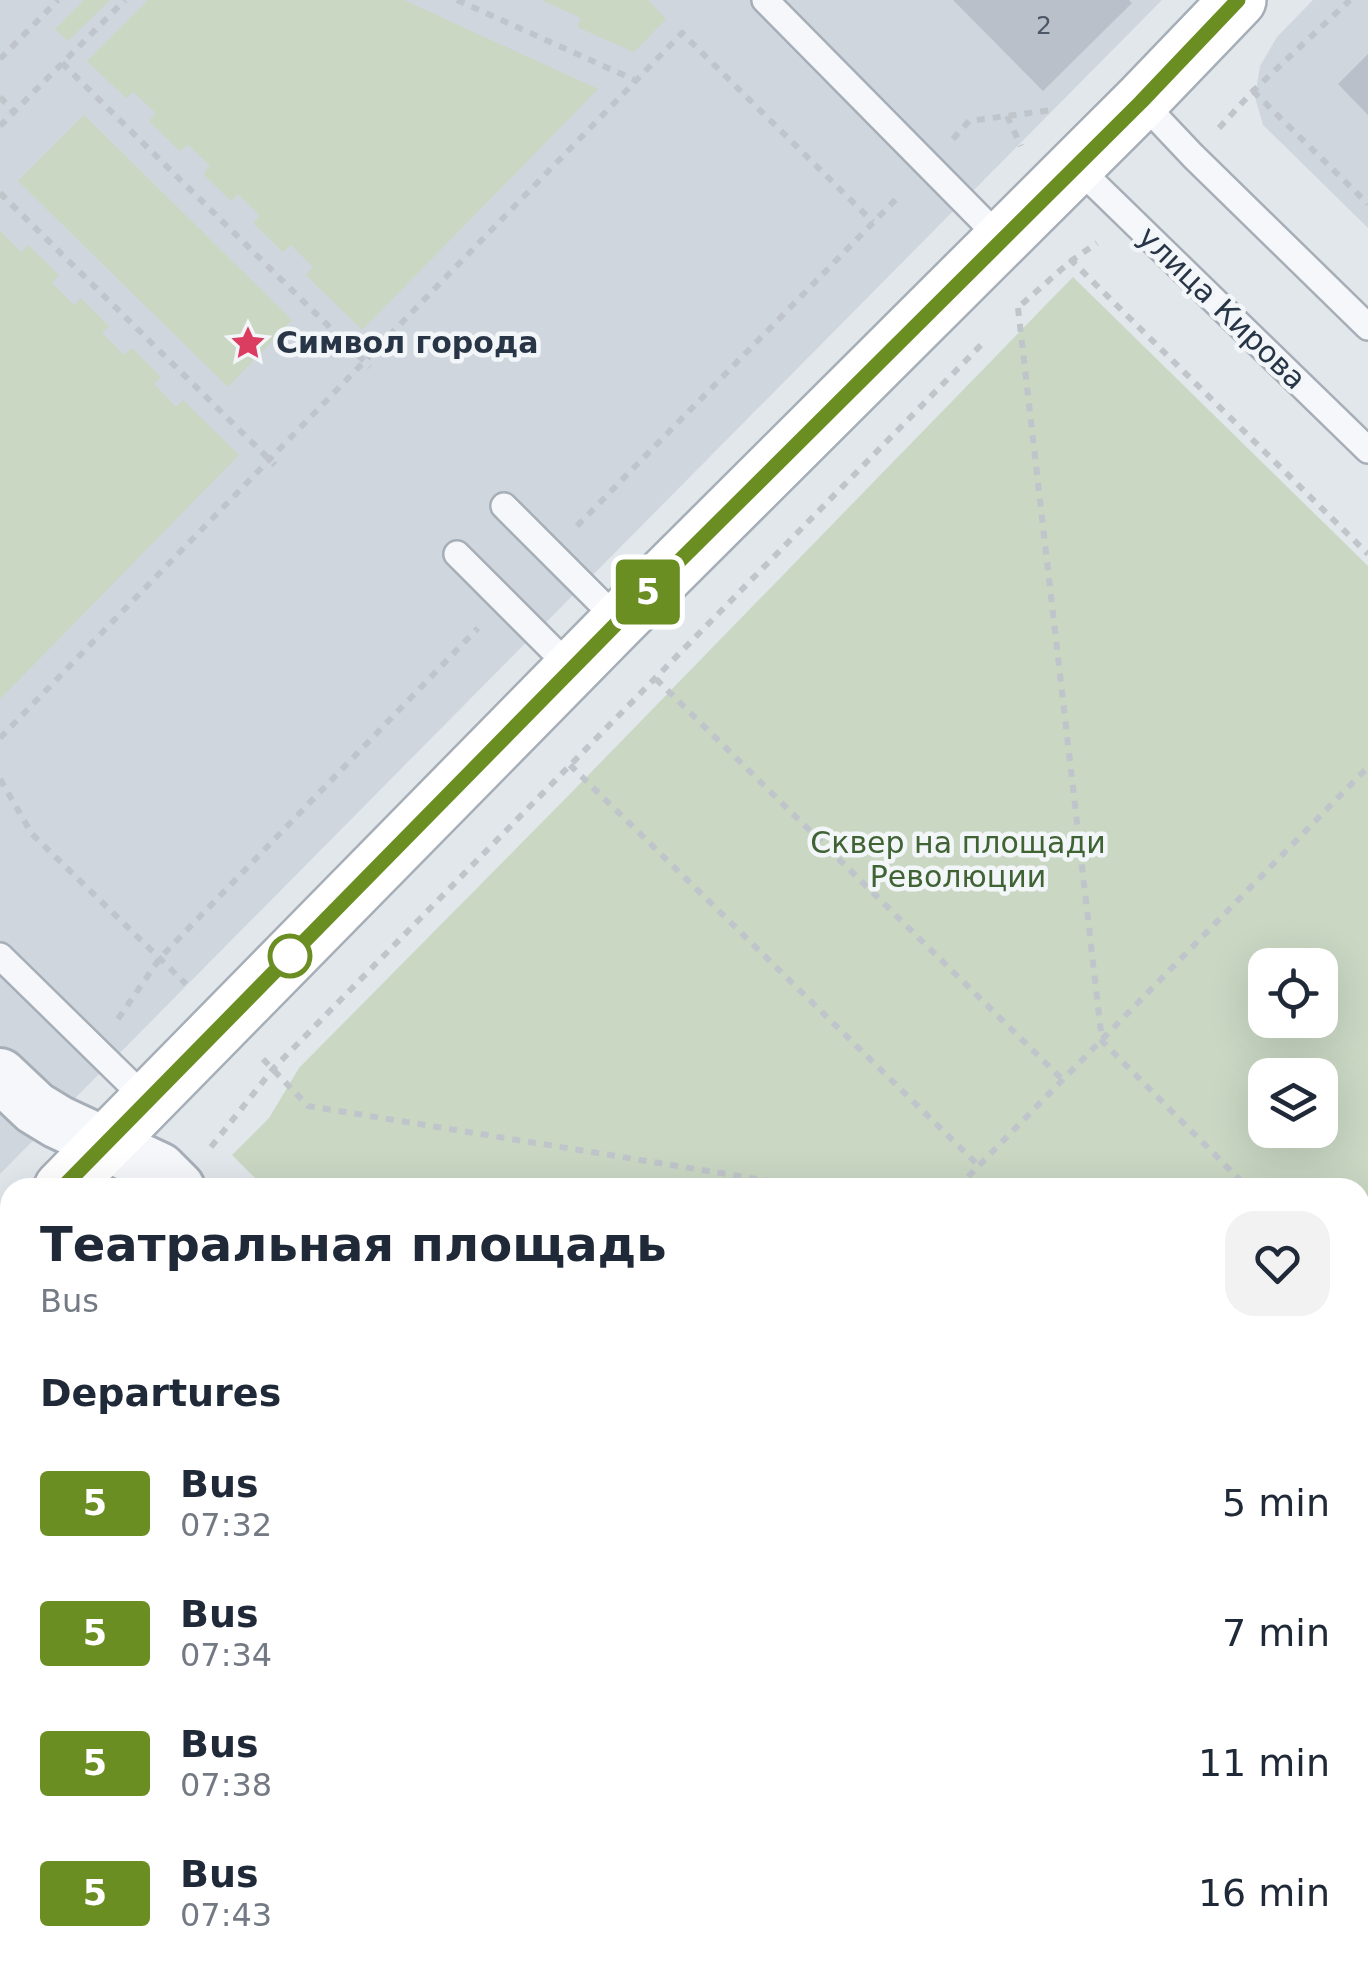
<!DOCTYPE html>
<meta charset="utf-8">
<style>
:root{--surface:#fff;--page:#f2f2f3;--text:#1f2937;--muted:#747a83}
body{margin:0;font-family:"DejaVu Sans",sans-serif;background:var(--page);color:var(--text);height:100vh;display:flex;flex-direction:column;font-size:38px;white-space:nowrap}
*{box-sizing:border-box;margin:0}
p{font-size:32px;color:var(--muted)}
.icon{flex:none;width:55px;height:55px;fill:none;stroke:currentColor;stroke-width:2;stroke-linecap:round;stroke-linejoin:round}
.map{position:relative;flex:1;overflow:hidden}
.sheet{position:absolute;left:0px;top:1178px;width:1370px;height:802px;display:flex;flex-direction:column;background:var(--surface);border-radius:30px 30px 0 0;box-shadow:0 10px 40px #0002}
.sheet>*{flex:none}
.badge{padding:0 20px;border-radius:8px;font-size:35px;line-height:65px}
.buttons{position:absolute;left:1248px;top:948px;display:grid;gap:20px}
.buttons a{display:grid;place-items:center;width:90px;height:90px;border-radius:20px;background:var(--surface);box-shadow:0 10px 40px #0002;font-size:50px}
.map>.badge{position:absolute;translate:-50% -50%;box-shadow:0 0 0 5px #fff}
h2{padding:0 40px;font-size:38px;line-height:90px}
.round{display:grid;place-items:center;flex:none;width:105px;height:105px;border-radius:30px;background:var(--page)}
.overview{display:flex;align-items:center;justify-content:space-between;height:170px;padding:0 40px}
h1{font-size:48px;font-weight:600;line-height:75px}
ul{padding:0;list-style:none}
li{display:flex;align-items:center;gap:30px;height:130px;padding:0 40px}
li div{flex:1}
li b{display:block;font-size:38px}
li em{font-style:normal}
li .badge{min-width:110px;font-weight:700;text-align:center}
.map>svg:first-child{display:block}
.built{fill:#d0d6de}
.green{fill:#c9d7c3;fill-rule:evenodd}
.building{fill:#b9c0ca}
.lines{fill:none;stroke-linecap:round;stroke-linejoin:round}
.lane-casing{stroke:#a6aeb7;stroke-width:30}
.street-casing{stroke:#a6aeb7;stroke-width:58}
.secondary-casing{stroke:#a6aeb7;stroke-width:60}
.path{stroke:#c0c5cb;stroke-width:6;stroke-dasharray:8 8;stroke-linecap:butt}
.lane{stroke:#f6f7fa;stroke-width:25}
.street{stroke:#f6f7fa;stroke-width:52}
.secondary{stroke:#fff;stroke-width:55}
.line-casing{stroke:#fff;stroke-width:22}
.line{stroke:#6b8e23;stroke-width:15}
.stop-dot{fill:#fff;stroke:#6b8e23;stroke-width:5}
.labels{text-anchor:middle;stroke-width:9;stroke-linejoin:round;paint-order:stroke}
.number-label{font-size:25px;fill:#4c5867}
.street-label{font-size:30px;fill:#283546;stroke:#f3f6f9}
.poi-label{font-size:30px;font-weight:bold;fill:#283546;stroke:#f3f6f9;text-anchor:start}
.park-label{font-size:30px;fill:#406334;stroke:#f3f6f9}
</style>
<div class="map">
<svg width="1368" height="1978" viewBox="0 0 1368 1978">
<rect width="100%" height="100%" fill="#e2e7ec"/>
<g class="built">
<polygon points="0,0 1162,0 0,1174"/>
<polygon points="1313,0 1368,0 1368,228 1263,125 1255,97 1260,66 1277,37"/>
<polygon points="10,1324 10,1682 0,1672 0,1335"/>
<polygon points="10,1717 10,1970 886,1970 894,1978 0,1978 0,1727"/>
</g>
<g class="green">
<polygon points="84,0 110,0 68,41 55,29"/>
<polygon points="148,0 404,0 598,89 362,330 306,275 313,267 291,245 283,252 253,223 260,216 238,194 231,201 203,174 210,166 188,145 180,151 149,121 156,113 133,92 126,98 87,61"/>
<polygon points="541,0 648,0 666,19 634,52 577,27 581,18"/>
<polygon points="84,115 292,320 228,387 18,181"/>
<polygon points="0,231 21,252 28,245 59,275 52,283 74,305 81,298 109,326 102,333 124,355 132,348 161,377 154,384 176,407 183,400 239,455 0,699"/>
<path d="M1073 277 1368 566V1978H1082L1073 1970H1360V1188H265L232 1155 269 1118 299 1068 569 795ZM1265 965H1320V1020H1265ZM1265 1075H1320V1130H1265Z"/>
</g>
<g class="building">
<polygon points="953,0 1129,0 1132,3 1043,91"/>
<polygon points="1368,54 1368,115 1338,84"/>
<polygon points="10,1368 10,1439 0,1429 0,1379"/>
<polygon points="10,1450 10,1579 0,1589 0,1460"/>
<polygon points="0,1899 10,1909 10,1970 72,1970 80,1978 0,1978"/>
<polygon points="114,1970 276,1970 268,1978 106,1978"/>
<polygon points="572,1970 765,1970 773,1978 580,1978"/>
</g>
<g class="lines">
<defs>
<g id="lane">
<polyline points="765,0 1002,240"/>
<polyline points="1141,101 1193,156 1368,327"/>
<polyline points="1076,166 1368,450"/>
<polyline points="504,506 619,621"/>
<polyline points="457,554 573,670"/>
<polyline points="0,956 147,1100"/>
<polyline points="0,1703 10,1712"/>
<polyline points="523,1970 531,1978"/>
</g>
<g id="street">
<polyline points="0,1075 35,1108 58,1122 159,1169 178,1188"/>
<polyline points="977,1970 985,1978"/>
</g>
<g id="secondary">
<polyline points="62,1188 619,621 1141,101 1238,0"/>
<polyline points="0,1251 10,1241"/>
</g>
</defs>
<use href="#lane" class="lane-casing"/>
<use href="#street" class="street-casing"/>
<use href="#secondary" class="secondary-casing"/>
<g class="path">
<polyline points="457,0 637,81"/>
<polyline points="0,59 58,0"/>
<polyline points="62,63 370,367"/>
<polyline points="1253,91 1368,204"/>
<polyline points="0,97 14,112"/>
<polyline points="1007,116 1021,146"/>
<polyline points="0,126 125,0"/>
<polyline points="1219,128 1253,91 1350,0"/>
<polyline points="953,139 969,121 1052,110"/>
<polyline points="0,193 275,465"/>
<polyline points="1070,259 1368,554"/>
<polyline points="1022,304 1071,261 1097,243"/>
<polyline points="1018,308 1102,1041 1248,1188"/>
<polyline points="577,526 900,195"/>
<polyline points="656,679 1062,1079"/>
<polyline points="0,738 682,33 873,222"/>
<polyline points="570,765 978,1165"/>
<polyline points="0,779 32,834 186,984"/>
<polyline points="118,1019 160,958 478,628"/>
<polyline points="263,1059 308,1106 813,1188"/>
<polyline points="211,1147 273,1069 981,345"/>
<polyline points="957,1188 1368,767"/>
<polyline points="1360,1300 1368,1308"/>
<polyline points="0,1340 10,1330"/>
<polyline points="1360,1577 1368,1568"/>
<polyline points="1360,1739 1368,1771"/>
<polyline points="861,1970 869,1978"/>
</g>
<use href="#lane" class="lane"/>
<use href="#street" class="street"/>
<use href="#secondary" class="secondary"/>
</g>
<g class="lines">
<defs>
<polyline id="line" points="62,1188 620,620 1141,102 1238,0"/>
</defs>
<use href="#line" class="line-casing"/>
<use href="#line" class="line"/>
</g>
<defs>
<symbol id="sight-bare" viewBox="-9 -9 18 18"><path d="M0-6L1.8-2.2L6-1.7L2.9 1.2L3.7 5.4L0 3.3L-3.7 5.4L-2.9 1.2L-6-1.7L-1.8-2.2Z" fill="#db3d60" stroke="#f3f6f9" stroke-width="2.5" paint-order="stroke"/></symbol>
</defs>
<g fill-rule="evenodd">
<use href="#sight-bare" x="223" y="318" width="50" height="50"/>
</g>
<circle class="stop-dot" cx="290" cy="956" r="20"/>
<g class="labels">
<g class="number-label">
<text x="1044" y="34">2</text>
</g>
<g class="street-label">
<text transform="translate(1222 308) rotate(44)" y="10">улица Кирова</text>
</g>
<g class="poi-label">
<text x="276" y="353">Символ города</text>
</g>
<g class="park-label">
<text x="958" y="853">Сквер на площади<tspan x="958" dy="34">Революции</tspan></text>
</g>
</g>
</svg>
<div class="buttons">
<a><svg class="icon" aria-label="locate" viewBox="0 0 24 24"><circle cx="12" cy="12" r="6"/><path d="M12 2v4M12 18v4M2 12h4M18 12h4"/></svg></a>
<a><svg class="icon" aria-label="layers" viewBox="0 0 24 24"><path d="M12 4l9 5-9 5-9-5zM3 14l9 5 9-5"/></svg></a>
</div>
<b class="badge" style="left:648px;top:592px;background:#6b8e23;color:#fff">5</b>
<section class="sheet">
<div class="overview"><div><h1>Театральная площадь</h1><p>Bus</p></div><a class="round"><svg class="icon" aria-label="heart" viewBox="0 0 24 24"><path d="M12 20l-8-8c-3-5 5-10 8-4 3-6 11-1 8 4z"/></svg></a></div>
<h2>Departures</h2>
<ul>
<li><span class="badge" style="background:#6b8e23;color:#fff">5</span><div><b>Bus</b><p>07:32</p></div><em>5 min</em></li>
<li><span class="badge" style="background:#6b8e23;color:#fff">5</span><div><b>Bus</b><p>07:34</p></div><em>7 min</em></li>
<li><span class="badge" style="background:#6b8e23;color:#fff">5</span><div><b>Bus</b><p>07:38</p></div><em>11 min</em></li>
<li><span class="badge" style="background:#6b8e23;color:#fff">5</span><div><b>Bus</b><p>07:43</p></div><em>16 min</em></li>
</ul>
</section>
</div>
